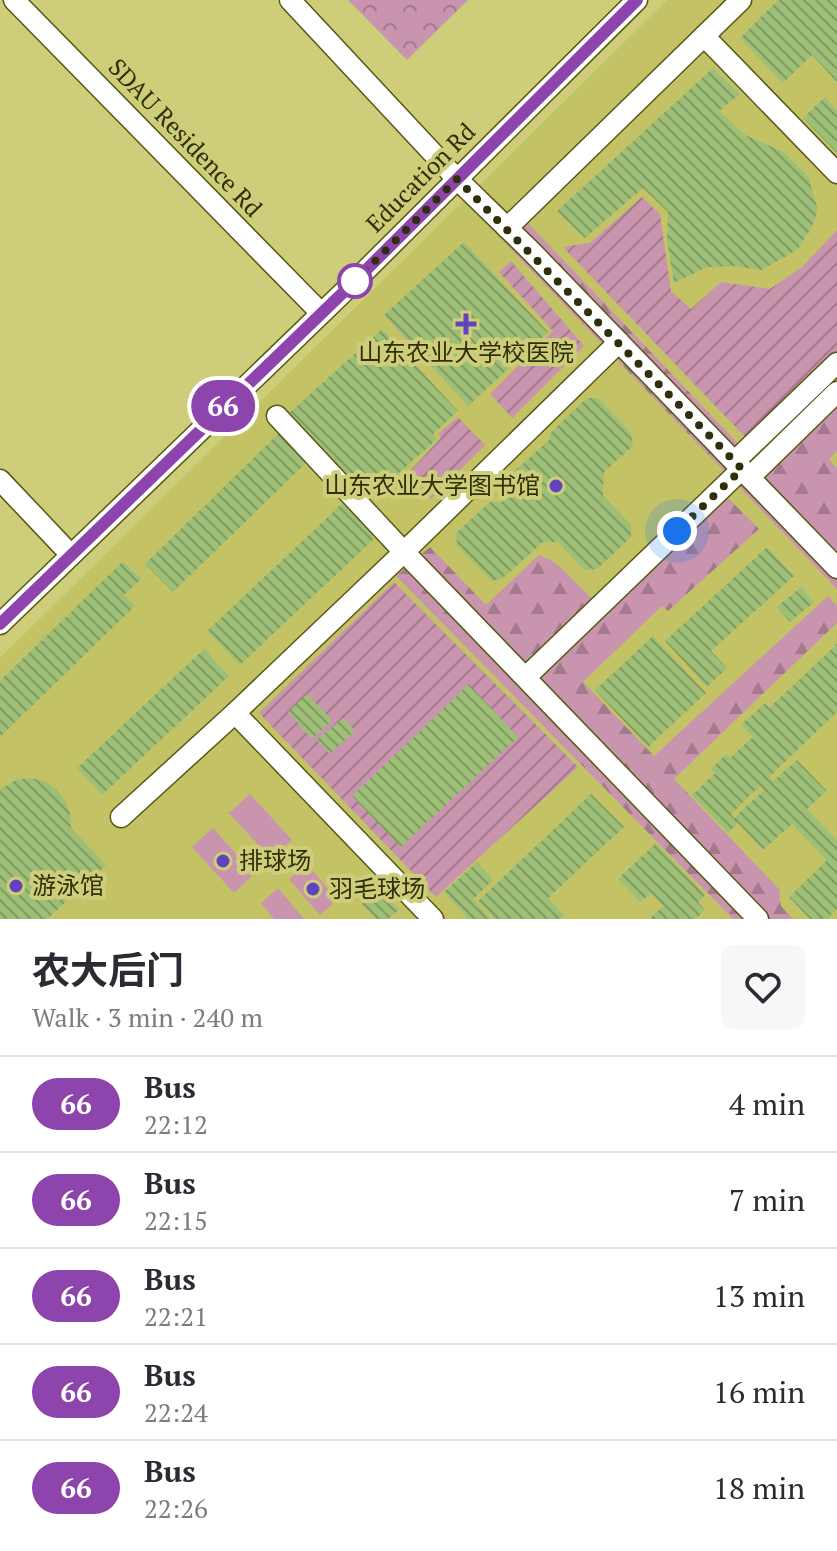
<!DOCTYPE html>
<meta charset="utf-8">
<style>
:root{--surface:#fff;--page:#f7f7f7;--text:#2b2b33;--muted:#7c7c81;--line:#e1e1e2}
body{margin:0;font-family:"PT Serif","Noto Sans SC",serif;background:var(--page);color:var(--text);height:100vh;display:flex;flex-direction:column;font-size:30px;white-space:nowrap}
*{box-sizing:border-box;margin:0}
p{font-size:26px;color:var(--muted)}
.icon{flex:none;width:44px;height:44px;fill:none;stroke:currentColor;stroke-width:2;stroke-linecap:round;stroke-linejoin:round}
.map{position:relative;height:919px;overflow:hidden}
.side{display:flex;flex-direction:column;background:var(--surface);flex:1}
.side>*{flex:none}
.badge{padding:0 16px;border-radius:26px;font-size:28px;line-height:52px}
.you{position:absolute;width:40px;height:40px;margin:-20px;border:6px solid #fff;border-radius:50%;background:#1a73e8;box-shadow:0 0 0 12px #1a73e833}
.map>.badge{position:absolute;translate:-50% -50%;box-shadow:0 0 0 4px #fff}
.round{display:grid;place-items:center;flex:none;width:84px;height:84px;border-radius:12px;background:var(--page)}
.summary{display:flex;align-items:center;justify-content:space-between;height:136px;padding:0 32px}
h1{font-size:38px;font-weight:700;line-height:60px}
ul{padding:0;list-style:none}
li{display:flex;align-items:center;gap:24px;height:96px;padding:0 32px;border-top:2px solid var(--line)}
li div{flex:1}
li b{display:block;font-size:30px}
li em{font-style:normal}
li .badge{min-width:88px;font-weight:700;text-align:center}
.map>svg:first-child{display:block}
.built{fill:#c3c366}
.forest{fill:url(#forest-firs)}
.park{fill:url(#park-crowns)}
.garden{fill:url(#garden-furrows)}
.pitch{fill:#c994ae}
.building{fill:url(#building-back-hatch);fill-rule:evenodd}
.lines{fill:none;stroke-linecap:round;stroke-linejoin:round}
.minor-casing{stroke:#585715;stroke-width:23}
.minor{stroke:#fff;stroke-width:20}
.line-casing{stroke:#fff;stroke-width:18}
.line{stroke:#8e44ad;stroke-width:12}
.walk{stroke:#2f2f0b;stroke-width:8;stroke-dasharray:0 14.4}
.stop-dot{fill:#fff;stroke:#8e44ad;stroke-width:4}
.poi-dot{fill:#6144bd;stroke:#cece7a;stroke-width:3}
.labels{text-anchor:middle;stroke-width:8;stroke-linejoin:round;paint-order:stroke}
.street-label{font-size:24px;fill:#2f2f0b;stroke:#cece7a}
.poi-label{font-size:24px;fill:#2f2f0b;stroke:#cece7a;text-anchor:start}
</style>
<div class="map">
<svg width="837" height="919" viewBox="0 0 837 919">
<defs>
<pattern id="forest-firs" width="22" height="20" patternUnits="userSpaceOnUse" patternTransform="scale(2)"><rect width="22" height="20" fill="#c994ae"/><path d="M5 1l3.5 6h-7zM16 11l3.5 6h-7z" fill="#a4798c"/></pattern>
<pattern id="park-crowns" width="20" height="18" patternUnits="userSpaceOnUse" patternTransform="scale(2)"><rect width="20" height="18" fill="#c994ae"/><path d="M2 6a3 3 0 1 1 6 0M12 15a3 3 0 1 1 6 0" fill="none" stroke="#a4798c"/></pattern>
<pattern id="garden-furrows" width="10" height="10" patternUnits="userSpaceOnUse" patternTransform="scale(2)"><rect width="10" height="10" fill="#c994ae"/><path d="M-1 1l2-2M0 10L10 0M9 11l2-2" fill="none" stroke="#a4798c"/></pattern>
<pattern id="building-back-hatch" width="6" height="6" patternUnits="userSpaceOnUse" patternTransform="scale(2)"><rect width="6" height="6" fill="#9ebf77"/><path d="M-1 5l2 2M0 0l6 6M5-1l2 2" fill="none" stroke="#819c60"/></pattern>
</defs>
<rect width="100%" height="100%" fill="#cece7a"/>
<polygon class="built" points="667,0 837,0 837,919 0,919 0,658"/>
<g class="forest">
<polygon points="528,223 768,475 837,406 837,451 829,459 837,468 837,589 507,245"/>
<polygon points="728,498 759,529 668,611 662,606 583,682 654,756 828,596 837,606 837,623 674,779 779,889 781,906 793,919 733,919 396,576 430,547 486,605 539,555 556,563 607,614"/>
</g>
<polygon class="park" points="348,0 468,0 407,60"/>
<g class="garden">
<polygon points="642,197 660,214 671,291 691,309 721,282 770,289 802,267 837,230 837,352 748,440 563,247 590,243"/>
<polygon points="511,261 584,346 512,418 490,394 553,331 499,272"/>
<polygon points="458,417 485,445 431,499 410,471 441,438 438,434"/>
<polygon points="394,582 578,767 436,897 259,713"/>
</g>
<g class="pitch">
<polygon points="250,794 292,840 271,859 229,813"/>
<polygon points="213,828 254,874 234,893 192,847"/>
<polygon points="307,864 337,900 320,915 289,879"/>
<polygon points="278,888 304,919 274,919 261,903"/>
</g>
<g class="building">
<polygon points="778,0 837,0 837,82 812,55 783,83 740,38"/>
<polygon points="713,68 740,94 719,111 745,135 784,152 808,176 818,210 811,229 797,250 761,270 732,266 707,267 674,283 667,240 668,212 643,188 585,238 557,211"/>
<polygon points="825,97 837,110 837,153 803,118"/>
<polygon points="464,242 548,332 468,406 384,315"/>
<polygon points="382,329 458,411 433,434 437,439 367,502 287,415"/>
<polygon points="587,398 598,398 631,433 633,446 604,472 603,496 631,525 631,537 597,569 584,570 558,542 543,542 503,578 492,581 457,546 456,533 490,502 502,502 509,495 508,477 549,440 551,432"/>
<polygon points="282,430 310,459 173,592 145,564"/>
<polygon points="350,496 370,516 373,540 240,665 207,631"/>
<polygon points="767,547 794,576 711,651 727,668 707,687 665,641"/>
<polygon points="123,561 141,579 124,595 135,606 0,737 0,681"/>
<polygon points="801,587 814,602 790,622 777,607"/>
<polygon points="653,636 706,693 648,747 595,690"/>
<path d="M837 644V712L769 777 773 781 797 760 827 791 807 809 837 840V909L827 919H810L789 897 827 860 792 824 763 850 738 823 728 833 692 795 715 773 711 769 726 754 730 758 753 737 741 725 765 703 769 708ZM760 786 764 790 734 818 731 814Z"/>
<polygon points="204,649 229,676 102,795 77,768"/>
<polygon points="469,684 518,737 401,847 352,796"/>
<polygon points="307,694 332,720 312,739 288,712"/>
<polygon points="343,718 355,731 330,754 317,740"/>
<polygon points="30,778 44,781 56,789 65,800 70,813 71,828 106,865 47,919 0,919 0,789 16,780"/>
<polygon points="591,794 624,827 548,898 564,915 560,919 495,919 478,901"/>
<polygon points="656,843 705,895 698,902 705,910 695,919 649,919 663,906 651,893 640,902 618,879"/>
<polygon points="477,862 493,880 473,899 491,919 468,919 444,892"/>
<polygon points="375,882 399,910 388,919 376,919 362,904 371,896 366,890"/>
</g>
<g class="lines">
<defs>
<g id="minor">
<polyline points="14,0 320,312"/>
<polyline points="290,0 457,179 532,252 837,568"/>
<polyline points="704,36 837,173"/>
<polyline points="507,228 741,0"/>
<polyline points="619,342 404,552 758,919"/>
<polyline points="277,416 404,552 235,713 433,919"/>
<polyline points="735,461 837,363"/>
<polyline points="750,477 837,392"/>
<polyline points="0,480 71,555"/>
<polyline points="0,624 355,281 637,0"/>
<polyline points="526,677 742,469"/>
<polyline points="121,817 235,713"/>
</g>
</defs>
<use href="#minor" class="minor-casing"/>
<use href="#minor" class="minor"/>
</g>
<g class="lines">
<defs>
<polyline id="line" points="0,624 355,281 637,0"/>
</defs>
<use href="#line" class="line-casing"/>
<use href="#line" class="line"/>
<polyline class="walk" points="355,281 457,179 742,469 677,531"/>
</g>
<circle class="stop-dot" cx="355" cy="281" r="16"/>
<g class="poi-dot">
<path d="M462 312h8v8h8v8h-8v8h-8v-8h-8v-8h8z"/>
<circle cx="556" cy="486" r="8"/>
<circle cx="223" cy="861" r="8"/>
<circle cx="16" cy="886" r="8"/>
<circle cx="313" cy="889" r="8"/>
</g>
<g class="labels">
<g class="street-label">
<text transform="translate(185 138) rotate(46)" y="8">SDAU Residence Rd</text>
<text transform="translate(421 178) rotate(-45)" y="8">Education Rd</text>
</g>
<g class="poi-label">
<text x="466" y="361" text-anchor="middle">山东农业大学校医院</text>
<text x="540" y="494" text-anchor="end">山东农业大学图书馆</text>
<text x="239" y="869">排球场</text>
<text x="32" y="894">游泳馆</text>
<text x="329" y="897">羽毛球场</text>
</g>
</g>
</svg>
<div class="you" style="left:677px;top:531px"></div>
<b class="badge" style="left:223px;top:406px;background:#8e44ad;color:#fff">66</b>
</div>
<section class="side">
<div class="summary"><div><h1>农大后门</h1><p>Walk · 3 min · 240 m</p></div><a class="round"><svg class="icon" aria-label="heart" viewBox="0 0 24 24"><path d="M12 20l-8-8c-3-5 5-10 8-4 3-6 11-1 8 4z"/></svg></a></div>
<ul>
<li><span class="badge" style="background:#8e44ad;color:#fff">66</span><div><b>Bus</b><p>22:12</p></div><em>4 min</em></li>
<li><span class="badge" style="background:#8e44ad;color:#fff">66</span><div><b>Bus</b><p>22:15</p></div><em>7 min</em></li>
<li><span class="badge" style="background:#8e44ad;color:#fff">66</span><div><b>Bus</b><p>22:21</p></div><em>13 min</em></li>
<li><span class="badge" style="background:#8e44ad;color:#fff">66</span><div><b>Bus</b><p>22:24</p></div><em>16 min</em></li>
<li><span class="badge" style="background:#8e44ad;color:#fff">66</span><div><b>Bus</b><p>22:26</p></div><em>18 min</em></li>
</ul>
</section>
